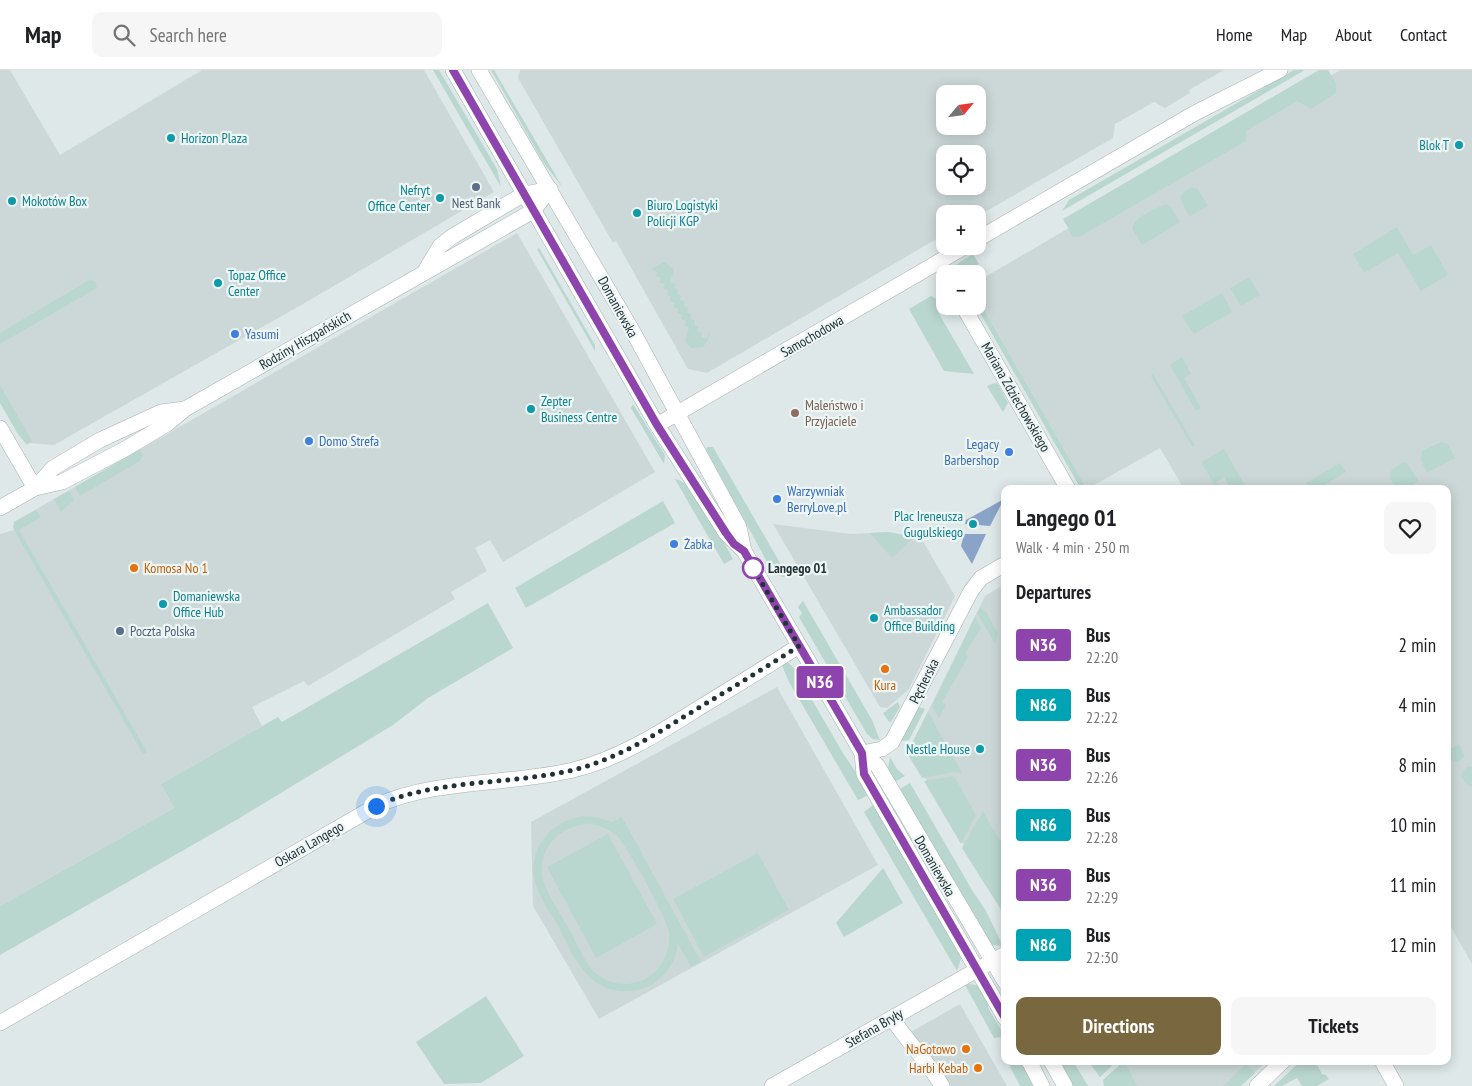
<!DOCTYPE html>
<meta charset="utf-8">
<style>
:root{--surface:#fff;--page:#f6f6f6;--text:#202124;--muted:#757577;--line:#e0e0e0;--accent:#78673f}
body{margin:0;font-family:"PT Sans Narrow",sans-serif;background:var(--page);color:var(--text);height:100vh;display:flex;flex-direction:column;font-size:19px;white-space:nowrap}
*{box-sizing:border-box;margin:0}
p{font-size:16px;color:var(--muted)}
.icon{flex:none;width:28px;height:28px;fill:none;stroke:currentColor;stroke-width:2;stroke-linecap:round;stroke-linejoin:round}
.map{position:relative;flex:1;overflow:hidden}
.drawer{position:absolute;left:1001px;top:415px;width:450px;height:580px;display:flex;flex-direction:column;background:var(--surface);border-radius:10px;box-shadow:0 2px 12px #0003}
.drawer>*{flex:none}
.badge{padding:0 10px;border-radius:4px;font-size:18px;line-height:32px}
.needle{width:32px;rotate:61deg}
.controls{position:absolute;left:936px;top:15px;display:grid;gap:10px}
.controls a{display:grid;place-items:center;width:50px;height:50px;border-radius:10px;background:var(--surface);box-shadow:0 2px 12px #0003;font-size:25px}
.you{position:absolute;width:25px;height:25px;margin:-12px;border:4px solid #fff;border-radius:50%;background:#1a73e8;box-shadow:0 0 0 8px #1a73e833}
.map>.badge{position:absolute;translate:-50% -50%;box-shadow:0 0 0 2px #fff}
h2{padding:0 15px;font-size:19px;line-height:45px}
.round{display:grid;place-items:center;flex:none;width:52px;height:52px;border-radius:10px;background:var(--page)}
.summary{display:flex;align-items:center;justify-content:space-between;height:85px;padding:0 15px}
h1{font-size:24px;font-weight:700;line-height:38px}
.primary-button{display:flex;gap:10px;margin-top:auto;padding:10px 15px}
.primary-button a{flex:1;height:58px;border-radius:10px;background:var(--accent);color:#fff;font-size:20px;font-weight:700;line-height:58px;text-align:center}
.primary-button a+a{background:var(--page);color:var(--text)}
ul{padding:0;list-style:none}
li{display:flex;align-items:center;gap:15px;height:60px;padding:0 15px}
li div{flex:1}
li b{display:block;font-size:19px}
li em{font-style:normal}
li .badge{min-width:55px;font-weight:700;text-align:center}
header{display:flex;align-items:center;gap:30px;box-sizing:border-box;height:70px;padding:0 25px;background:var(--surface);border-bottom:1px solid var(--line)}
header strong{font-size:24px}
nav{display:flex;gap:28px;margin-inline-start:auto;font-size:18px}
.search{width:350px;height:45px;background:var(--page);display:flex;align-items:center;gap:12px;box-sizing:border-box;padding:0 18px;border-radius:10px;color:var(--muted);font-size:19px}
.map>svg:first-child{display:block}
.built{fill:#ccd8d8;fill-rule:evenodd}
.green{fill:#b9d7cf;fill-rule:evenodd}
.water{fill:#8aa3c9}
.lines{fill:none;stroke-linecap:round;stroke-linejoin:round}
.minor-casing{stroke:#a5b1b3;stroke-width:16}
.tertiary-casing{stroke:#a5b1b3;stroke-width:16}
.minor{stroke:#fff;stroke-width:15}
.tertiary{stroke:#fff;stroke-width:15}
.line-casing{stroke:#fff;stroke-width:11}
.line{stroke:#8e44ad;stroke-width:8}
.walk{stroke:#213236;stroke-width:5;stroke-dasharray:0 9}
.culture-dot{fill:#0f9aa8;stroke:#eef5f5;stroke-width:2}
.service-dot{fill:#5c6f8a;stroke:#eef5f5;stroke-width:2}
.shop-dot{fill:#3f7fe0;stroke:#eef5f5;stroke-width:2}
.education-dot{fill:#8d6e63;stroke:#eef5f5;stroke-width:2}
.food-dot{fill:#e8710a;stroke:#eef5f5;stroke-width:2}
.stop-dot{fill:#fff;stroke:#8e44ad;stroke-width:2.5}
.labels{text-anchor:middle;stroke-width:4.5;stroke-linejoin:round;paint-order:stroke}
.culture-label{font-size:14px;fill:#0d838f;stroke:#eef5f5;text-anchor:start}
.service-label{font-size:14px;fill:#4e5e75;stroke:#eef5f5}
.street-label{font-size:14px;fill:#213236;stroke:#eef5f5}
.shop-label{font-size:14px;fill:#366cbe;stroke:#eef5f5;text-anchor:start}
.education-label{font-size:14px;fill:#785e54;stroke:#eef5f5;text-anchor:start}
.food-label{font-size:14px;fill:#c56008;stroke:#eef5f5;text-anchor:end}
.stop-label{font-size:14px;font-weight:bold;fill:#213236;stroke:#eef5f5;text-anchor:start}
</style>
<header>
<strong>Map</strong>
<div class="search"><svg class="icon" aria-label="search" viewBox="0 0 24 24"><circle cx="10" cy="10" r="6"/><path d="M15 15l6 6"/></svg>Search here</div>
<nav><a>Home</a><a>Map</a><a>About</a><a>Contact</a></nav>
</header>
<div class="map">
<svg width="1472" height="1016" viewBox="0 0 1472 1016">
<rect width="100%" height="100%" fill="#dee8e8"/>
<g class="built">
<polygon points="0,0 10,0 60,85 202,0 424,0 494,122 310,230 54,375 29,373 0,325"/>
<path d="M520 0H1224L1189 20 1190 23 1165 38 1154 32 1115 54 1113 68 978 146V144H945V164L707 303 688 299 616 171 613 173 518 8ZM945 24H978V56H945ZM945 84H978V116H945Z"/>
<polygon points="1340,0 1472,0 1472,894 1448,852 1448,419 1184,419 1160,378 1087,419 978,229 978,211"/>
<polygon points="517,163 655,402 503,492 490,470 475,478 487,501 451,522 455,529 308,616 304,611 252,637 262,656 161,714 174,738 0,836 0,464 14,460 14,452"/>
<polygon points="773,454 851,464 888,462 921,468 955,526 909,619 887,638 880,637"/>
<polygon points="1005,514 1005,846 909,680 985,526"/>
<polygon points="777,617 878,795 599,949 533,836 531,752"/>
<polygon points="960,934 1007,1016 949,1016 934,990 909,963"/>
<polygon points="1124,991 1267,991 1240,1016 1138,1016"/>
</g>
<g class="green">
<polygon points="433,0 439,0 497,99 501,117"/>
<polygon points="491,0 494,0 563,118 543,92"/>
<polygon points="1294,0 1305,0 1062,141 1069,130"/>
<polygon points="1319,0 1328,0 1336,13 1336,23 1311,39 1297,31 1246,61 1246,71 1081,166 1073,167 1063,149"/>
<polygon points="1192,117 1198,119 1208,136 1189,147 1180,128 1184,122"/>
<path d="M1166 134 1171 137 1180 152 1142 175 1132 158C1136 146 1155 139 1166 134Z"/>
<polygon points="1397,157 1413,185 1431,175 1448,205 1421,221 1398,183 1364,203 1353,184"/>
<polygon points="539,178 595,275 595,281 537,179"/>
<polygon points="973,184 979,194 962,204 954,204 957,194"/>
<polygon points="665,192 674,200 670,212 675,214 674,218 678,219 677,224 681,226 680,230 685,232 684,236 688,238 687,243 692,244 690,249 695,250 694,255 699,257 697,261 702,263 701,267 706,269 710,261 708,270 703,277 691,278 685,271 689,257 684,255 686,251 681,249 682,245 677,243 678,239 673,237 675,233 670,231 671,226 667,225 668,220 663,218 665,214 659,212 661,208 656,206 657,202 652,200 649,209 652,198"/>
<polygon points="1249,207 1260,225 1241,236 1230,218"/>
<polygon points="89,210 95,211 97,218 0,274 0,263"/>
<polygon points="1222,223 1232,242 1194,264 1182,246"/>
<polygon points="931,226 937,229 938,242 974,304 944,301 909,239"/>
<polygon points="978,229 1087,419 1081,419 976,236"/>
<polygon points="1182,287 1191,304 1184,308 1201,338 1196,341 1170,295"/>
<polygon points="1153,304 1195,376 1192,376 1151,306"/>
<polygon points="995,313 998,314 1008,333 1003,342 987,316"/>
<polygon points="0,315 32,371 27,375 18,364 0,333"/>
<polygon points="633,334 665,385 664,394 631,338"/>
<polygon points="1441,372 1447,373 1455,388 1427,403 1421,390 1422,381"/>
<polygon points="707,377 713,377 787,505 784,507 774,505 706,379"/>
<polygon points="140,379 143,386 140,391 80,426 75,417"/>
<polygon points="1224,379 1247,419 1231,419 1224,407 1216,412 1220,419 1217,419 1202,394 1203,391"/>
<polygon points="1406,392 1419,411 1405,419 1396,419 1390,408 1391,401 1401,393"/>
<polygon points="1340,393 1346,402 1318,419 1309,419 1306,413"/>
<path d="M675 409C695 411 723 471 733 489L724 494Z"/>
<polygon points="69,421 74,430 61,442 54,429"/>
<polygon points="663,431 675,453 526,538 515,518"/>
<polygon points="36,440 41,447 19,460 147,682 143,684 13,458 14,452"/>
<polygon points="888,462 914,467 892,488 870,463"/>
<polygon points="803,531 872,650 880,670 873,669 867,664 799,547 802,543 798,537"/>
<polygon points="488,533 513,578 428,628 393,655 238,749 0,885 0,836 174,738 161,714 278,647 282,652"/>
<polygon points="980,538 987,543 998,563 995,574 977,543"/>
<polygon points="975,547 981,558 965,584 968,587 942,632 946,635 939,648 932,636"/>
<polygon points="781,593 788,593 793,597 844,685 871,724 858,730 789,612"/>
<polygon points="898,632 900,637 891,652 889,652 883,643"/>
<polygon points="919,637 925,639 909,670 902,671 901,670"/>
<polygon points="928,642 962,703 954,702 922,708 907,683"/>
<polygon points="1459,674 1465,686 1458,692 1454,692 1448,685 1448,681"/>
<polygon points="890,687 897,699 905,706 895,712 888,698"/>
<polygon points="1469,696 1472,697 1472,717 1465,713 1461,706 1463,700"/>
<polygon points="954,706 976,745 961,774 924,711"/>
<polygon points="910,713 972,820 986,841 1003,876 991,875 900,719"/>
<polygon points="876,733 962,886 957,901 864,742"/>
<polygon points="983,741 1005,780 1005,846 962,778"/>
<path d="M582 746 596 747 612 752 622 747 701 892 691 897 678 874C676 891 667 904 653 914 643 920 631 922 620 921 585 918 572 883 558 856 550 842 539 827 535 812 527 779 551 751 582 746ZM590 754C600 756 609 759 617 766 627 776 668 849 669 863 672 890 650 916 622 914 612 913 601 908 594 902 583 890 577 873 569 859 561 844 547 826 543 809 536 779 561 754 590 754Z"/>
<polygon points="608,764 657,854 596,888 547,797"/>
<polygon points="758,783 789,840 704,887 673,829"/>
<polygon points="883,798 903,833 844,867 836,853"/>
<polygon points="969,914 977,915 991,935 988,937 1003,964 1002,967 994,968 965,915"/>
<polygon points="486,926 524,986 481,1013 444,1014 416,972"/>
<polygon points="1007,991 1022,991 1034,1016 1020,1016"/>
<polygon points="1059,991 1073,991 1088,1016 1073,1016"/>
<polygon points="1088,991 1117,991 1100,1007"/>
<polygon points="1124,991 1138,1016 1104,1016 1103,1010"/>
<polygon points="1301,991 1315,991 1322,1004 1326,1005 1329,1009 1317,1016 1302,1016 1297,1008 1282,1016 1274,1016"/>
<polygon points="1246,994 1255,1003 1241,1016 1223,1016"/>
</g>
<g class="water">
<polygon points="1004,429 990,456 965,454 966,450"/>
<polygon points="964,464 986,464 972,494 961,476"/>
</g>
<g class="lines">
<defs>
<g id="minor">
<polyline points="978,169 1195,43 1280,0"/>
<polyline points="425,201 440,176 453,166 524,124 550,119"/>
<polyline points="963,236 1068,419"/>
<polyline points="657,355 966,176"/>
<polyline points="0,358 35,418"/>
<polyline points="35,418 53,398 100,370 161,342 185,339"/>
<polyline points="0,438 35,418 62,412 125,379 167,354 185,339 533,141 550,119"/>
<polyline points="862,683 882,679 892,672 971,521 981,508 1005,494"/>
<path d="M892 948C907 972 928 991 942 1016"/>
<path d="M0 953 376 736C434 709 510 715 573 700 619 689 659 663 699 638 732 618 766 597 799 576"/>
<polyline points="1382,991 1396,1016"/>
<polyline points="772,1016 1005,884"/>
<polyline points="1257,1016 1283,991"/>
</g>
<g id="tertiary">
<polyline points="453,0 657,355 726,463 744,481 862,683 877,695 1005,912"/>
<polyline points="479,0 632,260 739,457 744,481"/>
<polyline points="862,683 864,704 1005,948"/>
<polyline points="1029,991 1042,1016"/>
<polyline points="1051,991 1065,1016"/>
</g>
</defs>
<use href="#minor" class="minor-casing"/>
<use href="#tertiary" class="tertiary-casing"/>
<use href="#minor" class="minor"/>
<use href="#tertiary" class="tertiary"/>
</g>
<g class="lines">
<defs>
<polyline id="line" points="453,0 657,355 726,463 734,474 744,481 862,683 864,704 1005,948"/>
</defs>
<use href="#line" class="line-casing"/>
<use href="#line" class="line"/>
<path class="walk" d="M376 736C434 709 510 715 573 700 618 689 656 664 695 640 730 619 765 598 799 576L753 498"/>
</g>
<g class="culture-dot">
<circle cx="171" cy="68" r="5"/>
<circle cx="1459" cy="75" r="5"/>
<circle cx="440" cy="128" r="5"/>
<circle cx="12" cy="131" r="5"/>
<circle cx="637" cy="143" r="5"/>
<circle cx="218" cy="213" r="5"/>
<circle cx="531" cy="339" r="5"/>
<circle cx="973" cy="454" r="5"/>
<circle cx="163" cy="534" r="5"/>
<circle cx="874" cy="548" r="5"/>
<circle cx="980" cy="679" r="5"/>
</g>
<g class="service-dot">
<circle cx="476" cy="117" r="5"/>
<circle cx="120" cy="561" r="5"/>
</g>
<g class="shop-dot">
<circle cx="235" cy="264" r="5"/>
<circle cx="309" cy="371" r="5"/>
<circle cx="1009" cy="382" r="5"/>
<circle cx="777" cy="429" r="5"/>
<circle cx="674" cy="474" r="5"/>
</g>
<circle class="education-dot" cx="795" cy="343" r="5"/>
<g class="food-dot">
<circle cx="134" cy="498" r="5"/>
<circle cx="885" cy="599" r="5"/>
<circle cx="966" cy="979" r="5"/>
<circle cx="978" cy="998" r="5"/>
</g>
<circle class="stop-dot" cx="753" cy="498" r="10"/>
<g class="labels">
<g class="culture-label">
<text x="181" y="73">Horizon Plaza</text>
<text x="1449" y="80" text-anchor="end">Blok T</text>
<text x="430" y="125" text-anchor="end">Nefryt<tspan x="430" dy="16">Office Center</tspan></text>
<text x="22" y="136">Mokotów Box</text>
<text x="647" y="140">Biuro Logistyki<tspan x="647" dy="16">Policji KGP</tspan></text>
<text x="228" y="210">Topaz Office<tspan x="228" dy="16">Center</tspan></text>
<text x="541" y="336">Zepter<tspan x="541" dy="16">Business Centre</tspan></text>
<text x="963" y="451" text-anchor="end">Plac Ireneusza<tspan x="963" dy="16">Gugulskiego</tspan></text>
<text x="173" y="531">Domaniewska<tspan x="173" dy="16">Office Hub</tspan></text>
<text x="884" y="545">Ambassador<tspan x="884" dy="16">Office Building</tspan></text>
<text x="970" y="684" text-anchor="end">Nestle House</text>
</g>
<g class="service-label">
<text x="476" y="138">Nest Bank</text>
<text x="130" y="566" text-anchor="start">Poczta Polska</text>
</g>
<g class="street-label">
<text transform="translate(618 237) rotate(61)" y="5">Domaniewska</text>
<text transform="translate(812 266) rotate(-30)" y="5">Samochodowa</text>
<text transform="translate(305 270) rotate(-30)" y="5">Rodziny Hiszpańskich</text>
<text transform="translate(1016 327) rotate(60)" y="5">Mariana Zdziechowskiego</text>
<text transform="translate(924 611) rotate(-63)" y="5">Pęcherska</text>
<text transform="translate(309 774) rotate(-30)" y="5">Oskara Langego</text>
<text transform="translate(935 796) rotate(60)" y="5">Domaniewska</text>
<text transform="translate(874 958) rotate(-30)" y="5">Stefana Bryły</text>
</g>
<g class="shop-label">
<text x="245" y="269">Yasumi</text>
<text x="319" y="376">Domo Strefa</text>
<text x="999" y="379" text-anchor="end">Legacy<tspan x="999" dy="16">Barbershop</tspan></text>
<text x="787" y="426">Warzywniak<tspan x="787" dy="16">BerryLove.pl</tspan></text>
<text x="684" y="479">Żabka</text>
</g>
<g class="education-label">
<text x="805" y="340">Maleństwo i<tspan x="805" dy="16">Przyjaciele</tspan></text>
</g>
<g class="food-label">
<text x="144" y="503" text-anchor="start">Komosa No 1</text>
<text x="885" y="620" text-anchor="middle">Kura</text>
<text x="956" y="984">NaGotowo</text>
<text x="968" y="1003">Harbi Kebab</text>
</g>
<g class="stop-label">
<text x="768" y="503">Langego 01</text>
</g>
</g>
</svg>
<div class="controls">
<a><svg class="needle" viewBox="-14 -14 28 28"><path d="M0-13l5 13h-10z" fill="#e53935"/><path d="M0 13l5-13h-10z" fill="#757577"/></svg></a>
<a><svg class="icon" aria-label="locate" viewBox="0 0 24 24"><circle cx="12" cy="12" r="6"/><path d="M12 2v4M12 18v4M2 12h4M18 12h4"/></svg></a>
<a>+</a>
<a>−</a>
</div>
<div class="you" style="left:376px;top:736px"></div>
<b class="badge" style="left:820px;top:612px;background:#8e44ad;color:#fff">N36</b>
<section class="drawer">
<div class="summary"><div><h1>Langego 01</h1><p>Walk · 4 min · 250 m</p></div><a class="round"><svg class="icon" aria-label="heart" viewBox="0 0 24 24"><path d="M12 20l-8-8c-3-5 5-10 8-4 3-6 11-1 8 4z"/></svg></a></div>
<h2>Departures</h2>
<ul>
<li><span class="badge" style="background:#8e44ad;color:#fff">N36</span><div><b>Bus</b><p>22:20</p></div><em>2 min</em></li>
<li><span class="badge" style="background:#00a3b4;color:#fff">N86</span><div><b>Bus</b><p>22:22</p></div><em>4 min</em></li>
<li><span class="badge" style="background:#8e44ad;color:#fff">N36</span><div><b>Bus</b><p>22:26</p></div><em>8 min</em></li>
<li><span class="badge" style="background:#00a3b4;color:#fff">N86</span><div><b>Bus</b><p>22:28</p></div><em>10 min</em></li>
<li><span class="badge" style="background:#8e44ad;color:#fff">N36</span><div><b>Bus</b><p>22:29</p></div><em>11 min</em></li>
<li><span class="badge" style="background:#00a3b4;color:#fff">N86</span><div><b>Bus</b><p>22:30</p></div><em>12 min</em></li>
</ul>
<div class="primary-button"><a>Directions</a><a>Tickets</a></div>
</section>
</div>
